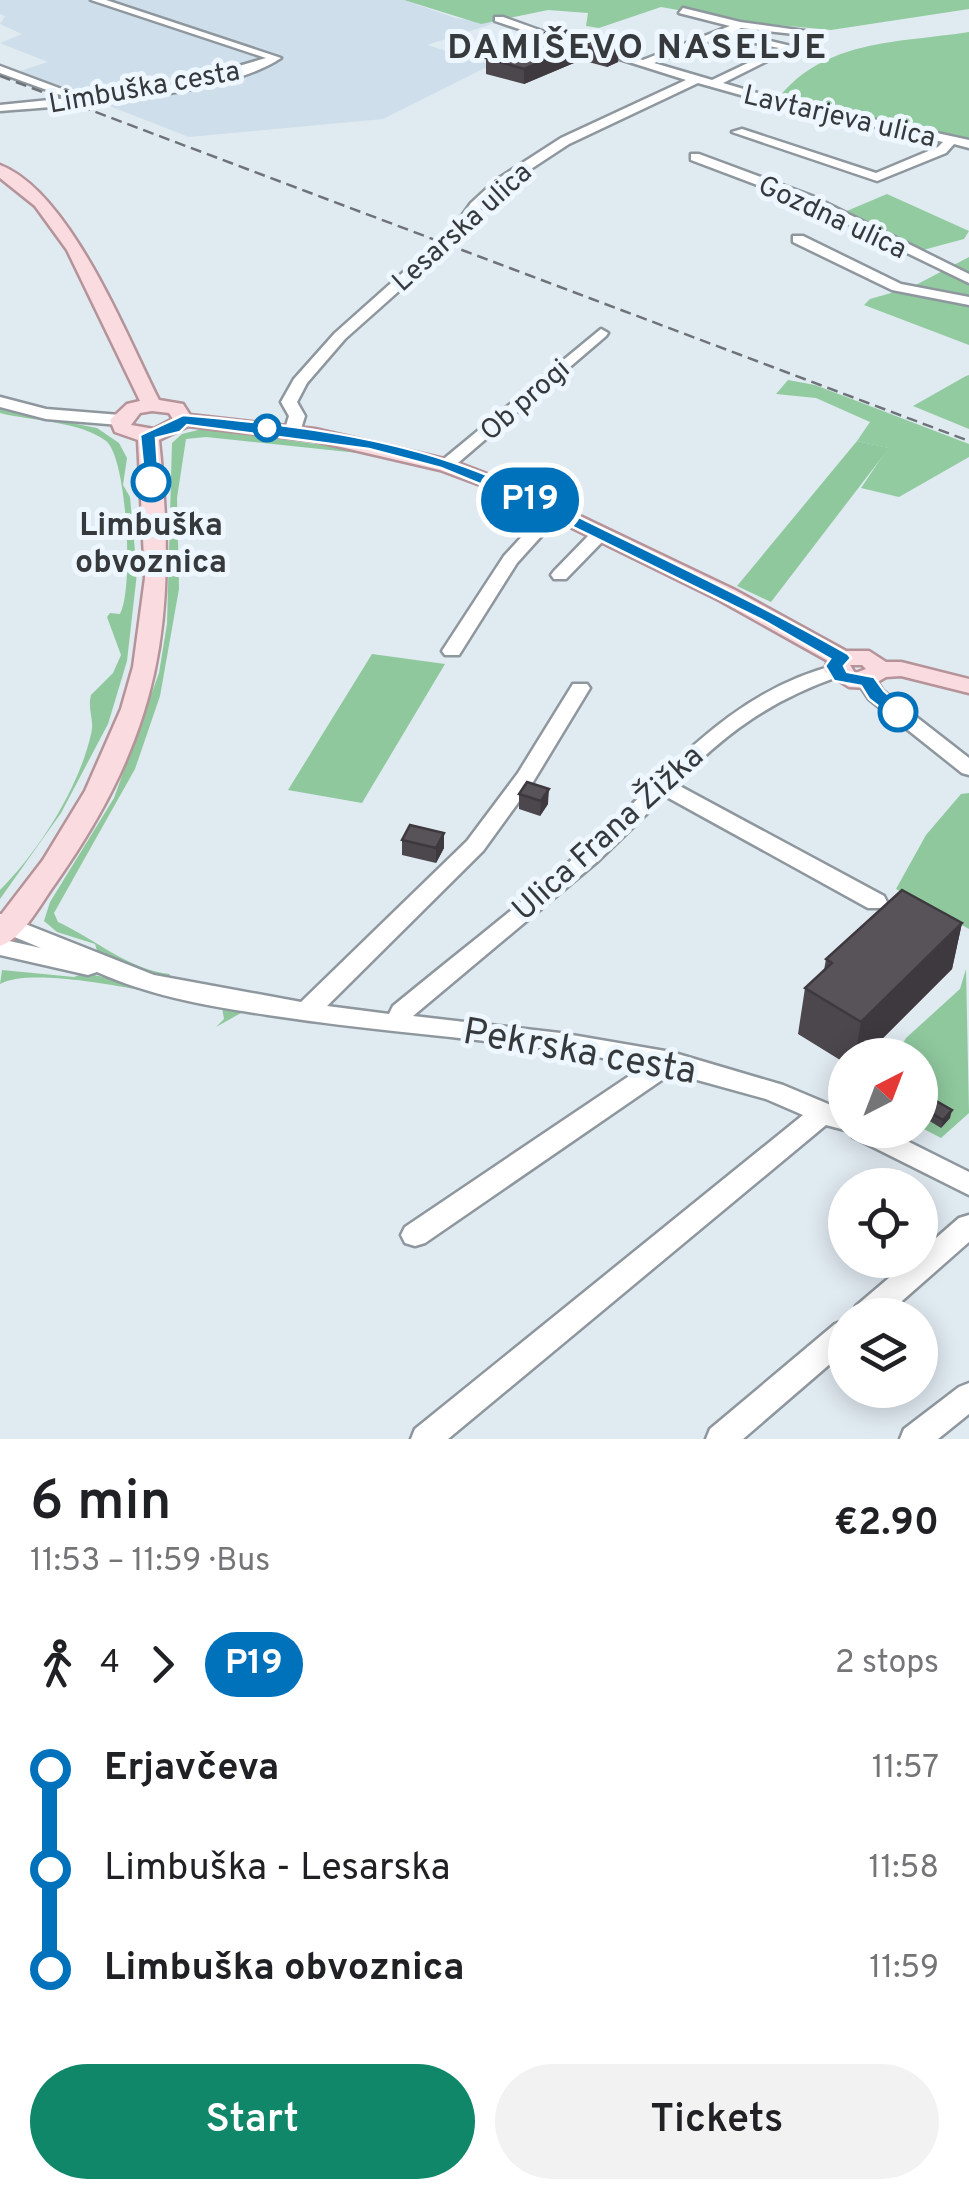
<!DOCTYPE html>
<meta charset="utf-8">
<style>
:root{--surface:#fff;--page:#f2f2f2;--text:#202124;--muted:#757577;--accent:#0f8768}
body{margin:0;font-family:Overpass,sans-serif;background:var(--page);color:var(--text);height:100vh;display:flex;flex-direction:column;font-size:38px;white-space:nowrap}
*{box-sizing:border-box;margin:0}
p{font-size:32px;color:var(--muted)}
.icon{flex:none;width:55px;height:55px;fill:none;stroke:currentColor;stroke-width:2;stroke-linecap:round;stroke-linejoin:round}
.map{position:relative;height:1439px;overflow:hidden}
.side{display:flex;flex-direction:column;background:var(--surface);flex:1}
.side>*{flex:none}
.badge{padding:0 20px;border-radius:32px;font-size:35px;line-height:65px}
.needle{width:65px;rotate:42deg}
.tools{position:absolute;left:828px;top:1038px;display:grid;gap:20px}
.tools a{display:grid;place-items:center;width:110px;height:110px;border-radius:50%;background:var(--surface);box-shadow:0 5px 25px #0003;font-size:50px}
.map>.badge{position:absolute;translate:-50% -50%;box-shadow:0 0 0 5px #fff}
.legs{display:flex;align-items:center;gap:15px;height:110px;padding:0 30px;font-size:32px}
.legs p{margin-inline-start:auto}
.head{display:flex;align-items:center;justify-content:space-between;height:170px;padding:0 30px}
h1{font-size:55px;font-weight:600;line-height:75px}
.action{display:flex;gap:20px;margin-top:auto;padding:20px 30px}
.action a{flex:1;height:115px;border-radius:60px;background:var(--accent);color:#fff;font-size:40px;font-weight:600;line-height:115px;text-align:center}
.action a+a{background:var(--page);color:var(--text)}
ul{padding:0 30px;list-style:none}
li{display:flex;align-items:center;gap:35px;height:100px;font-size:38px}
li i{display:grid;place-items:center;width:15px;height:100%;margin:0 12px;background:currentColor}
li i::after{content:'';width:25px;height:25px;margin:-12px;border:8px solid;border-radius:50%;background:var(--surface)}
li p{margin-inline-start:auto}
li:first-child i{background:linear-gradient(#0000 50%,currentColor 0)}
li:last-child i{background:linear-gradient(currentColor 50%,#0000 0)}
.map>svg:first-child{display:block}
.built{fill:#cedeea}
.green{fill:#8fc89d}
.forest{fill:#91cb9f}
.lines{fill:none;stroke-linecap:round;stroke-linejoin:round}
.minor-casing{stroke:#8f979e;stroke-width:5}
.major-casing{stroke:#b49399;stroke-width:5}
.minor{fill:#fff;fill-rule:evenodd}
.major{fill:#fadbe0;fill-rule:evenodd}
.rail{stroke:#6e7377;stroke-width:2.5;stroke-dasharray:11 6;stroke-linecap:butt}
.wall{fill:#4c474d}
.shaded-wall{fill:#3e393e}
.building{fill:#585259;stroke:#3e393e;stroke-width:2.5}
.line-1{fill:#0072bc;stroke:#fff;stroke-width:2.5}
.stop-1-dot{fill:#fff;stroke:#0072bc;stroke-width:5}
.labels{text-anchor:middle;stroke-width:10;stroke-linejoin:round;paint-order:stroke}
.far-street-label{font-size:28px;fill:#373a3d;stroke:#eef7ff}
.stop-label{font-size:32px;font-weight:bold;fill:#373a3d;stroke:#eef7ff}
.street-label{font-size:32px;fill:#373a3d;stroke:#eef7ff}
.far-district-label{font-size:35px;font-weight:bold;letter-spacing:2.5px;fill:#373a3d;stroke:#eef7ff}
.near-street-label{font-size:38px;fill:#373a3d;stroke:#eef7ff}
</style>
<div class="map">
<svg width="969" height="1439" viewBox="0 0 969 1439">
<rect width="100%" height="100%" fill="#e0eaf1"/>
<polygon class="built" points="0,0 404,0 455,18 495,23 427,45 491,65 383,119 189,137 20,71 48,62 0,43 22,34 0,24 5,16 0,14"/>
<g class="green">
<path d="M0 409 97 428 119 443 127 458 123 485 130 497 137 573 127 661 108 724 61 813 0 899V890C39 851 79 788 91 734 95 720 87 710 91 695L113 673 121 655 107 617 110 613 120 614C134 589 127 457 106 441 80 421 31 421 0 413Z"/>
<path d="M202 429 361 450 358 453 206 437 186 439 177 498 179 589 160 696 135 769 54 913 58 922C95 939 129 970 170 974L168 979 98 954 95 944 57 932 44 921 50 902 114 798 159 673 167 624 172 443 182 434Z"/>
<polygon points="857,441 889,448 771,602 737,586"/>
<polygon points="372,654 445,664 362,803 288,790"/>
<polygon points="969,793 969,929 896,889 926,835 961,794"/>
<polygon points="966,969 969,1113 941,1138 920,1127 920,1055 896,1055 906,1038 960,989"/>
<path d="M2 970 74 977 85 973 237 1006 241 1013 216 1027 224 1019 222 1007C178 998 36 963 0 984Z"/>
</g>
<g class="forest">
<polygon points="404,0 969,0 969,9 831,30 745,22 661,7 599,28 586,26 588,13 548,10 481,24"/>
<path d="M969 32V140L777 100C823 39 899 43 969 32Z"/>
<polygon points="887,194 969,231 964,239 923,250 842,213"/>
<polygon points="969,257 969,345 864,305 870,299 912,287"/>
<polygon points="969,375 969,429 913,406 966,376"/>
<polygon points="788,380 815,385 969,444 969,457 899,497 861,488 888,448 857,441 870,422 816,398 776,394"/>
</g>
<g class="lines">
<defs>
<g id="minor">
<path d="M91 0H106L281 58C223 97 72 105 0 111V105L69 98 0 73V66L83 97 178 84 266 58Z"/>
<path d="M683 8 740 22 805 31 799 38 794 34 741 28 733 32 795 47 723 83 771 97 969 140V148L954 144 946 153 877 181 732 132 742 129 876 173 938 147 943 142 769 103 698 83 569 144 505 186 480 209 464 233 345 339 307 383 297 402 305 416 300 432 292 437 286 435 284 432 289 416 281 402 294 379 335 333 454 227 471 203 496 180 561 138 686 80 588 49 593 46 643 60 730 26 679 13ZM722 36 779 48 712 80 654 63Z"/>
<polygon points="495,17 503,17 570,41 561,43 495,21"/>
<polygon points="691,154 699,154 812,196 969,274 969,283 802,202 691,160"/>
<polygon points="793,236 803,236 901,284 969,297 969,305 892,290 793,242"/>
<polygon points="601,329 608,333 606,336 452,468 440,468 440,462"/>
<polygon points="0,397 46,409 120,415 128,420 120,425 46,419 0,407"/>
<polygon points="554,507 563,512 517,563 459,655 445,655 442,651 504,556 548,508"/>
<polygon points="598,531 604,532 607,536 604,540 566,579 554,579 551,575 554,571 592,532"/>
<path d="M836 665 843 667 846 671 843 675C773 699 727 731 676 784L884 896 887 902 884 908H868L665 796 598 861 413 1016 560 1033 671 1052 783 1085 845 1111V1130H885L969 1172V1195L853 1137 849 1131 826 1125 448 1439H411L415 1429 803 1115 766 1099 672 1073 425 1243 415 1246 405 1243 401 1235 405 1227 644 1066C526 1040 402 1035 282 1017 219 1008 155 998 97 972L88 975 0 955V939L41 948 0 931V914L154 975 301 1002 467 841 518 773 573 684H587L590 688 533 782 483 851 327 1006 389 1014 393 1006C456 954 521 904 582 851 665 779 723 694 836 665Z"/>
<polygon points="867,675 874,677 883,691 969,758 969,775 962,773 869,699 857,681"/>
<polygon points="969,1215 969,1242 886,1315 852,1315 856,1306 910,1260 920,1260 920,1252 959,1218"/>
<polygon points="845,1320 845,1351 743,1439 706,1439 710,1429 835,1324"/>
<polygon points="969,1383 969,1414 938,1439 900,1439 904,1429 959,1387"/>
</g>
<path id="major" d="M0 165C70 192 126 335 159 400L183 404 190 415 315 429 453 461 513 484 735 590 846 651H869L886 662H901L969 679V693L901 676 886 677 867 688 849 687 824 671 828 661 719 600 499 492 440 470 315 441 188 426 159 440C178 621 162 732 55 884 41 903 23 939 0 946V916L43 860 85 791 121 709 133 667 145 578 138 440 115 432 110 420 127 404 140 401 67 250 35 206 0 178ZM152 411 169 413 173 419 154 429 131 425 140 413ZM850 665H862L866 669 855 673Z"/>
</defs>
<use href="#minor" class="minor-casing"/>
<use href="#major" class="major-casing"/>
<use href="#minor" class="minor"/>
<use href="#major" class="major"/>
<polyline class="rail" points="0,76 969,441"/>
</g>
<g class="wall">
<polygon points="557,28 619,47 618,62 607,67 581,60 524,84 486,74 486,58"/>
<polygon points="527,782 548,804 540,816 519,809 519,794"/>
<polygon points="402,840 444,848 436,863 402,855"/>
<polygon points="962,923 952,969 866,1055 845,1055 845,1063 798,1034 805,988 824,970 826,959"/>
<polygon points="922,1107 950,1118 941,1128 920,1115"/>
</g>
<g class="shaded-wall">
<polygon points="582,45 581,60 524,84 524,69"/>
<polygon points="619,47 618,62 607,67 607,52"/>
<polygon points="549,789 548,804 540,816 541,801"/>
<polygon points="444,833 444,848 436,863 436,848"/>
<polygon points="962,923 952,969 866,1055 855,1055 861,1022"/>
<polygon points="952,1110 950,1118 941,1128 943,1120"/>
</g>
<g class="building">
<polygon points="557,28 619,47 607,52 582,45 524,69 486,58"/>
<polygon points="527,782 549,789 541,801 519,794"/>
<polygon points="410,825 444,833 436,848 402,840"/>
<polygon points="902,890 962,923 861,1022 805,988 832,963 826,959"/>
<polygon points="931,1098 952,1110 943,1120 922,1107"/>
</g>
<path class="line-1" d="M183 415C273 423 365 433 452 462 509 481 564 510 618 536 696 574 773 611 848 654L851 658 844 666 847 672 874 677 884 691 908 712 891 716 869 699 861 686 834 681 825 666 830 659 766 622 514 498 441 468 369 449 187 425 180 432 156 438 159 482 145 485 140 435Z"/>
<g class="stop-1-dot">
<circle cx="267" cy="428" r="12"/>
<circle cx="151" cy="482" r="18"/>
<circle cx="898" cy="712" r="18"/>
</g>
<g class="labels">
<g class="far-street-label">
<text transform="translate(144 86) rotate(-10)" y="10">Limbuška cesta</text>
<text transform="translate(840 115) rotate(13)" y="10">Lavtarjeva ulica</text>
<text transform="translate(833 216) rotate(25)" y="10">Gozdna ulica</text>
<text transform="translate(461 226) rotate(-42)" y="10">Lesarska ulica</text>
<text transform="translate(524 399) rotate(-41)" y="10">Ob progi</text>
</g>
<g class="stop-label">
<text x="151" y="535">Limbuška<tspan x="151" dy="37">obvoznica</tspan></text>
</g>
<g class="street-label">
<text transform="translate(607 832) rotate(-42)" y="11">Ulica Frana Žižka</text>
</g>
<g class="far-district-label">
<text x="638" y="58">DAMIŠEVO NASELJE</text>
</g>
<g class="near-street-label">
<text transform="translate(580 1050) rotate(10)" y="13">Pekrska cesta</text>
</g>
</g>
</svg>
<div class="tools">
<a><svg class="needle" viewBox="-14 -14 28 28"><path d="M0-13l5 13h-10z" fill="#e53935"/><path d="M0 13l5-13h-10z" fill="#757577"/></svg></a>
<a><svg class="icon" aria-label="locate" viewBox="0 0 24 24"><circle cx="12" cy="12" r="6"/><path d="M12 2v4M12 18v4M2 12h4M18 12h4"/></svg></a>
<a><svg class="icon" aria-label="layers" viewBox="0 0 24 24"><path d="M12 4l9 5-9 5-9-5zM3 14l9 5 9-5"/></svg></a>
</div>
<b class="badge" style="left:530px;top:500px;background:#0072bc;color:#fff">P19</b>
</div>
<section class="side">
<div class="head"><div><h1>6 min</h1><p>11:53 – 11:59 · Bus</p></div><b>€2.90</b></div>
<div class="legs"><svg class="icon" aria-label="walk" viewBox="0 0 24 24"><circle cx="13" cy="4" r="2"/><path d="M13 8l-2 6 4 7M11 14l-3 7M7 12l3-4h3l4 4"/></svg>4<svg class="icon" aria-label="forward" viewBox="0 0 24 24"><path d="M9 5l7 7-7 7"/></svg><b class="badge" style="background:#0072bc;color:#fff">P19</b><p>2 stops</p></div>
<ul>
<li><i style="color:#0072bc"></i><b>Erjavčeva</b><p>11:57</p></li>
<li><i style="color:#0072bc"></i><span>Limbuška - Lesarska</span><p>11:58</p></li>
<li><i style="color:#0072bc"></i><b>Limbuška obvoznica</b><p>11:59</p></li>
</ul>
<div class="action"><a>Start</a><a>Tickets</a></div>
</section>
